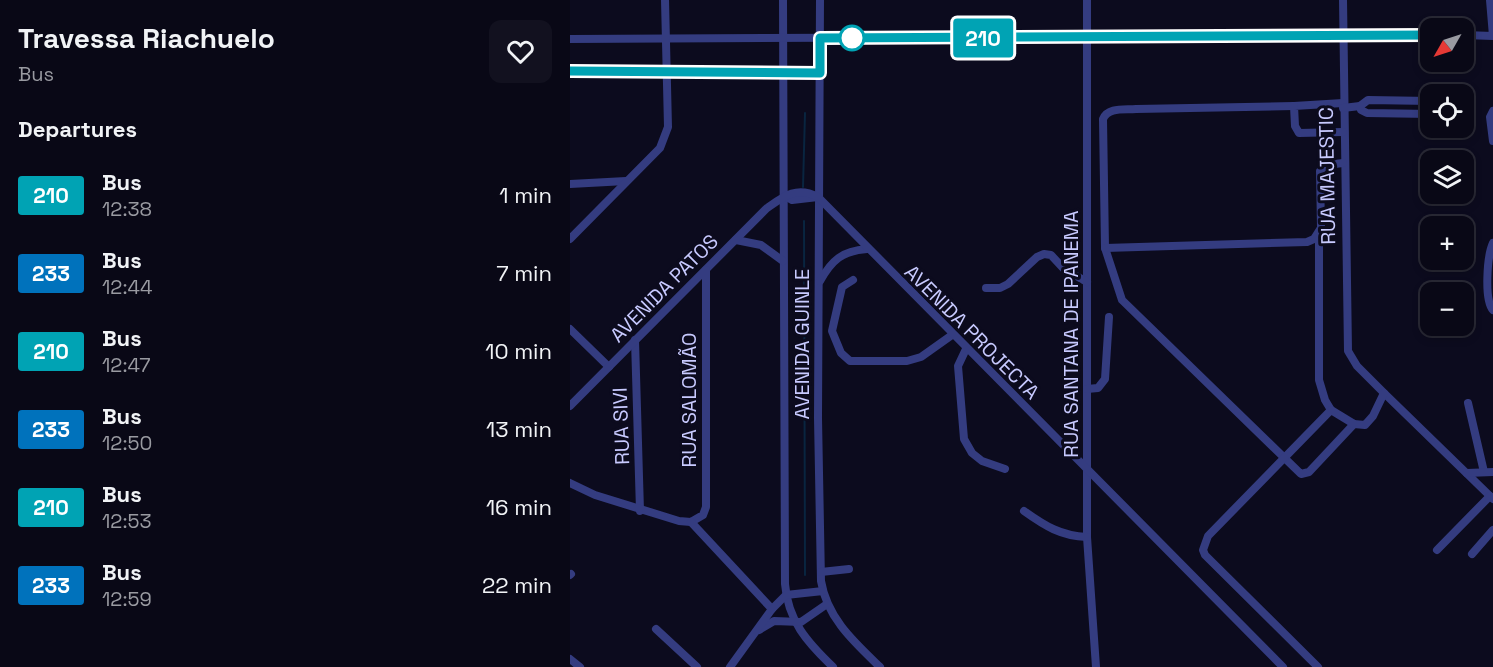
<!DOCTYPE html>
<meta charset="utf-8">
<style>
:root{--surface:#090816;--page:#12111f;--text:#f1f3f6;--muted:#999aa1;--line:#292935}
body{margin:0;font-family:"Space Grotesk",sans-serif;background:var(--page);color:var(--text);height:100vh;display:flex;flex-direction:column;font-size:22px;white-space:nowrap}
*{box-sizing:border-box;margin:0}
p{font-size:20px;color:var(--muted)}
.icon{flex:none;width:33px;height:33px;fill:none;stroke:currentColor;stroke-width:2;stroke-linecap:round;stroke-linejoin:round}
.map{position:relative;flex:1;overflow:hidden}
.drawer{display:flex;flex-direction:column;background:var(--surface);width:570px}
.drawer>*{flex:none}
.badge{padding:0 12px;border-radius:4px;font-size:21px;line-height:39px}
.needle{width:39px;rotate:231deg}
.fabs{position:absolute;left:850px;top:18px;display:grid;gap:12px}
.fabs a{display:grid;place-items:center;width:54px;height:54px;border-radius:12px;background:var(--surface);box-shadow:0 3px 9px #0003,0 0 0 2px var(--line);font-size:30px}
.map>.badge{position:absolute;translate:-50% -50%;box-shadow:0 0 0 3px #fff}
h2{padding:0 18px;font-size:22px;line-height:54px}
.round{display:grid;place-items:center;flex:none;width:63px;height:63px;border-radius:12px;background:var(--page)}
.headline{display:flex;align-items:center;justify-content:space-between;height:102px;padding:0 18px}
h1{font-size:28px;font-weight:700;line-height:45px}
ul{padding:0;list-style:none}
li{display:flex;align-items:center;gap:18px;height:78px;padding:0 18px}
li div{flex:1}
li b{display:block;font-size:22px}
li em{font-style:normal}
li .badge{min-width:66px;font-weight:700;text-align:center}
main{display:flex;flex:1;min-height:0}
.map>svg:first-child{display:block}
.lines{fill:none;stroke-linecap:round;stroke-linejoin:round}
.stream{stroke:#092540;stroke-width:2}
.minor{stroke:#343c80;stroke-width:8}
.line-casing{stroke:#fff;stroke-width:14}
.line{stroke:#00a3b4;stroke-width:9}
.stop-dot{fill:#fff;stroke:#00a3b4;stroke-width:3}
.labels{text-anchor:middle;stroke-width:6;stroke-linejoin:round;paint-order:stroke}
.street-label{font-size:20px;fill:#c8caff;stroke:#0c0b1e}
</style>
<main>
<section class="drawer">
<div class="headline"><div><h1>Travessa Riachuelo</h1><p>Bus</p></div><a class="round"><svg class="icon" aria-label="heart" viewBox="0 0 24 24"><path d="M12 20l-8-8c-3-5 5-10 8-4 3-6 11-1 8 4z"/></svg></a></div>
<h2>Departures</h2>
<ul>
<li><span class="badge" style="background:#00a3b4;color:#fff">210</span><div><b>Bus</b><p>12:38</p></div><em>1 min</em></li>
<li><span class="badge" style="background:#0072bc;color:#fff">233</span><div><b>Bus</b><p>12:44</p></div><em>7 min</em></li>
<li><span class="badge" style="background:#00a3b4;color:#fff">210</span><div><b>Bus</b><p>12:47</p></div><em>10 min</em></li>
<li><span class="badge" style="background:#0072bc;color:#fff">233</span><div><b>Bus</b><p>12:50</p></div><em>13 min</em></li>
<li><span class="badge" style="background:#00a3b4;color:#fff">210</span><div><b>Bus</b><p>12:53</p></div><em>16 min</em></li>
<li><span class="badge" style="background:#0072bc;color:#fff">233</span><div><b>Bus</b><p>12:59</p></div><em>22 min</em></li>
</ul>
</section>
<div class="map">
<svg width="923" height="667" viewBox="0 0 923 667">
<rect width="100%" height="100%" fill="#0c0b1e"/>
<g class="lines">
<g class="stream">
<polyline points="233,187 235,113"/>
<polyline points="234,221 235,575"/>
</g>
<g class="minor">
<path d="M213 0 215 584C218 621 237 642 263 667"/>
<path d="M250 0 248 418 251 581C257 618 284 642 310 667"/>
<polyline points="517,0 517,537 526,667"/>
<polyline points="773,0 778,351 787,366 814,393 923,499"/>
<polyline points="894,35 923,36 920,0"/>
<polyline points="0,39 861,35"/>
<polyline points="0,71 250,73"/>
<polyline points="773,103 724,106 725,126 729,133 773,132"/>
<path d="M724 106 566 109C554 110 538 107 533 119L535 248 552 300 731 474 739 472 784 424"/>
<polyline points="790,106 791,110 797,113 861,114"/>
<polyline points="773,108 790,106 798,100 861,101"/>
<polyline points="923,111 920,117 923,141"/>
<polyline points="0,184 56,181"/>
<polyline points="215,196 222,200 248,197"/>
<polyline points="749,235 749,380 755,400 761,410"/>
<polyline points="0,239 90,148 98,127 95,0"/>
<polyline points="166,240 191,245 213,261"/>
<path d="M923 243C917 256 914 300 923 310"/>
<polyline points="535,248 737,242 744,239 751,228 750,171 756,165 773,163"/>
<polyline points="283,280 272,287 262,331 271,353 280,361 337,361 351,357 382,335"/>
<path d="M250 281C262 260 272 251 297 249"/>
<polyline points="416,288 430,288 438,284 467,257 474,254 481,255 494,269 517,282"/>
<polyline points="0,329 39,367"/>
<polyline points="65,340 70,511"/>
<polyline points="396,349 388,366 394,439 402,453 412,461 435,469"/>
<polyline points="517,389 528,388 535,379 539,317"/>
<polyline points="898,403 914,472"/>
<path d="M0 406 197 208C214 196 227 186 248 197L713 667"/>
<polyline points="897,473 923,472"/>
<polyline points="0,483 25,495 109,521 121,522 133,515 136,507 136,270"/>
<path d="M454 511C475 526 491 536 517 537"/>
<polyline points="121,522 202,609"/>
<polyline points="867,550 920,496"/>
<polyline points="902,554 923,530"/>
<polyline points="251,572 279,569"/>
<polyline points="0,575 1,574"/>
<polyline points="86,629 127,667"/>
<polyline points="189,630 204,621 231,622 257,604"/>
<polyline points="0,659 10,667"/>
<polyline points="160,667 202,609 216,595 253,591"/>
<polyline points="748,667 635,555 633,550 638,536 761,410 784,424 795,425 803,416 814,393"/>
</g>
</g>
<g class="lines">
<defs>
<polyline id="line" points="0,71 250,73 250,38 861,35"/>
</defs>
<use href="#line" class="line-casing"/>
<use href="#line" class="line"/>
</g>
<circle class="stop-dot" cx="282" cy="38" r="12"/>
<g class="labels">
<g class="street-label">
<text transform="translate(757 176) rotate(-91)" y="7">RUA MAJESTIC</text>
<text transform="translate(94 288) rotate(-45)" y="7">AVENIDA PATOS</text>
<text transform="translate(402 332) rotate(45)" y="7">AVENIDA PROJECTA</text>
<text transform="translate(501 334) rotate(-90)" y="7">RUA SANTANA DE IPANEMA</text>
<text transform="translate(232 344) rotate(-90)" y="7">AVENIDA GUINLE</text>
<text transform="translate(119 400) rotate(-90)" y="7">RUA SALOMÃO</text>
<text transform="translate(51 426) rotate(-92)" y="7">RUA SIVI</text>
</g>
</g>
</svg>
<div class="fabs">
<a><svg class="needle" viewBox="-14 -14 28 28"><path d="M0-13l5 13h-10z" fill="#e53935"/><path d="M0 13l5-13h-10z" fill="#999aa1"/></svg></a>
<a><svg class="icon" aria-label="locate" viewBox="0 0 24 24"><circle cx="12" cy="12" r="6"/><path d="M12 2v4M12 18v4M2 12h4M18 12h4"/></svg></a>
<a><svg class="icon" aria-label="layers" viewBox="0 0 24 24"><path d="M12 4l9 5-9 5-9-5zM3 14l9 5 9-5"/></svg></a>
<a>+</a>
<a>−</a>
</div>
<b class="badge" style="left:413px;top:38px;background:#00a3b4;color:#fff">210</b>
</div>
</main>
